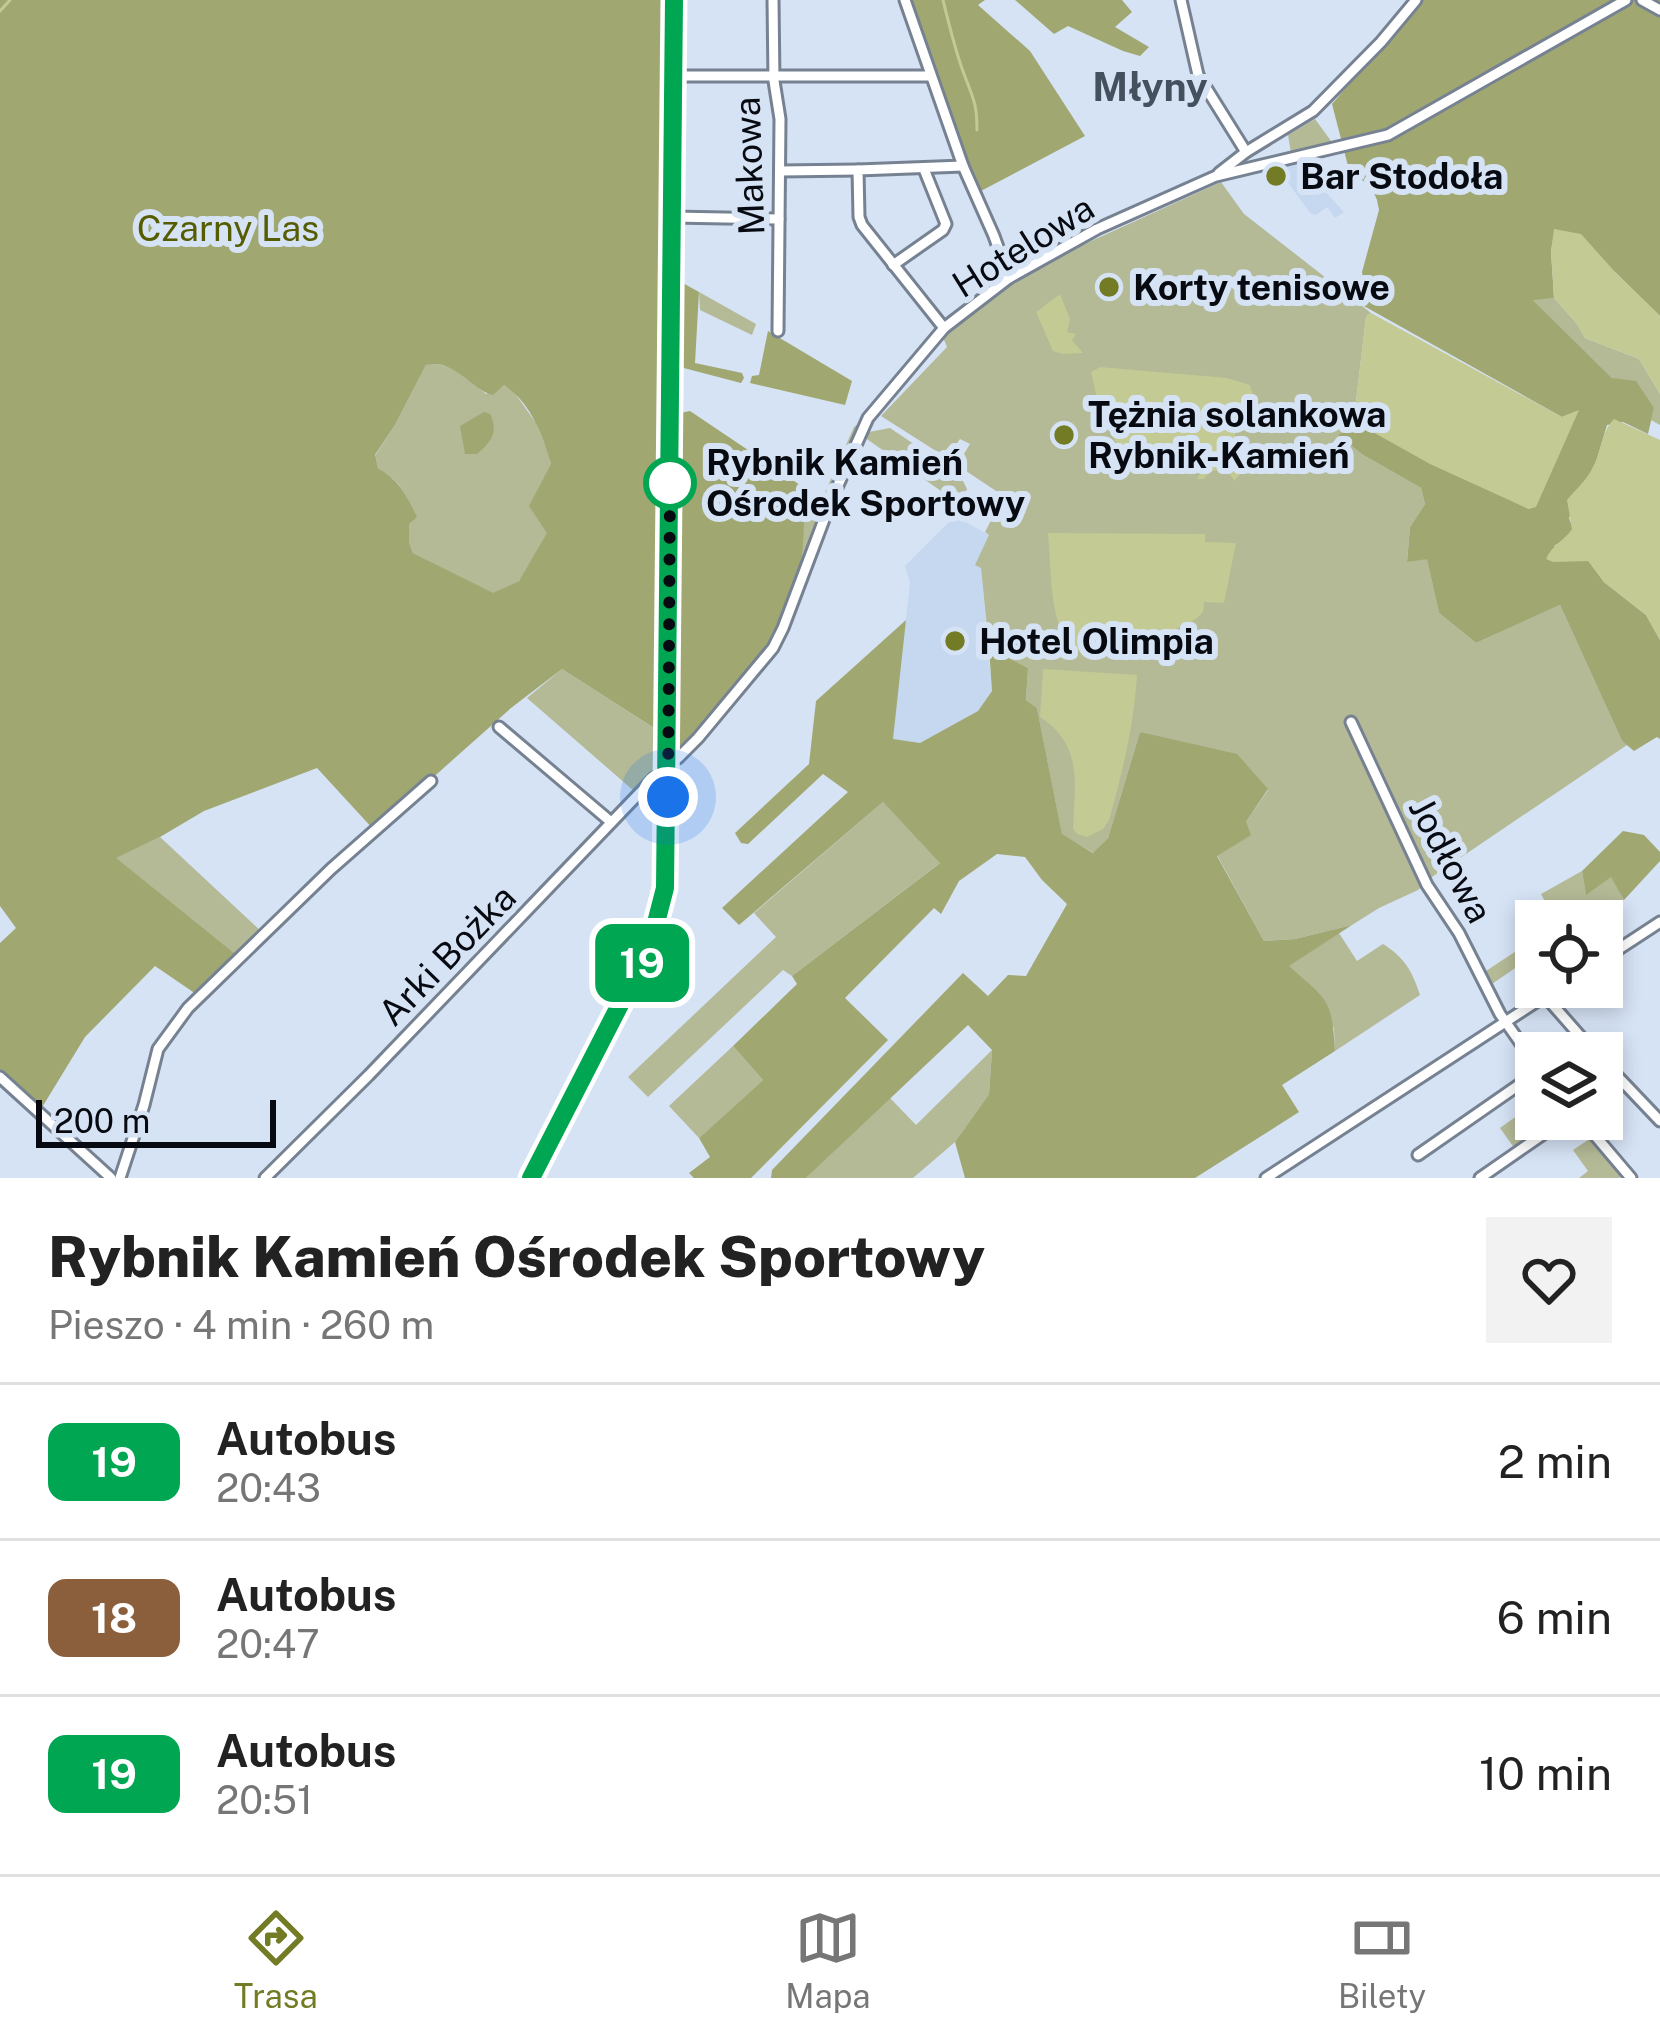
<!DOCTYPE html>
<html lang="pl">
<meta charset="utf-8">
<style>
:root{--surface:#fff;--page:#f2f2f2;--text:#222;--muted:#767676;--line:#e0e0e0;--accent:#737b25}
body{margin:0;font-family:"Public Sans",sans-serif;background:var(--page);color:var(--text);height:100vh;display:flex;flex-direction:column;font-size:45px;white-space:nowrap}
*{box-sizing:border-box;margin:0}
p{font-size:39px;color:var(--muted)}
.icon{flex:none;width:66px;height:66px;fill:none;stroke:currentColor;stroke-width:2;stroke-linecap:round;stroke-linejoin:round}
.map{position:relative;height:1178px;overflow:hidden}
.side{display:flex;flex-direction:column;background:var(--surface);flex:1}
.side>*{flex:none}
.badge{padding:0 24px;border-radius:18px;font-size:42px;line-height:78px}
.buttons{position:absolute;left:1515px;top:900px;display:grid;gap:24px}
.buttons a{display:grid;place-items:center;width:108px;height:108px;border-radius:0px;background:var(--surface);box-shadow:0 6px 18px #0003;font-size:60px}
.scale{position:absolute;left:36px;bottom:30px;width:240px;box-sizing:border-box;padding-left:12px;border:6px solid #070b11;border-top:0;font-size:33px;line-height:42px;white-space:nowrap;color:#070b11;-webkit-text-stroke:9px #d6e3f5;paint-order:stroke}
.you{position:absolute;width:60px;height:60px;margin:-30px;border:9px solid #fff;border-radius:50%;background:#1a73e8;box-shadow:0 0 0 18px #1a73e833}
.map>.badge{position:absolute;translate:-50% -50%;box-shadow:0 0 0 6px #fff}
.round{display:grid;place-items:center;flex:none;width:126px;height:126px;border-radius:0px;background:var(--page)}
.head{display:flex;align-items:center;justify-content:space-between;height:204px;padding:0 48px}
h1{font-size:57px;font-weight:800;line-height:90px}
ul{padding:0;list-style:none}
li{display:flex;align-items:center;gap:36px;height:156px;padding:0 48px;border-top:3px solid var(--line)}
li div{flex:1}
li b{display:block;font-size:45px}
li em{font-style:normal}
li .badge{min-width:132px;font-weight:700;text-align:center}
.tab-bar{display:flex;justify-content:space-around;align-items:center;height:168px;border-top:3px solid var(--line);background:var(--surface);font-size:33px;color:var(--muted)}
.tab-bar a{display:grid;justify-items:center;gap:6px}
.tab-bar .active{color:var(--accent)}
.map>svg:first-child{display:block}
.built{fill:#c6d8f0}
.green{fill:#b4b996}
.forest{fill:#a0a771;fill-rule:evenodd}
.water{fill:#c3ca93}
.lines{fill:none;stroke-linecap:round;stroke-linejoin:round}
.stream{stroke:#c3ca93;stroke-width:3}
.minor-casing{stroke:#768292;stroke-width:15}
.tertiary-casing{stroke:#768292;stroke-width:18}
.minor{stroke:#fff;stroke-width:9}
.tertiary{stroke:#fff;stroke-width:12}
.line-casing{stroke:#fff;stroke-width:27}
.line{stroke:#00a651;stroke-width:18}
.walk{stroke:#070b11;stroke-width:12;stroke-dasharray:0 21.6}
.poi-dot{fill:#737b25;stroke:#d6e3f5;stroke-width:4.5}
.stop-dot{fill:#fff;stroke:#00a651;stroke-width:6}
.labels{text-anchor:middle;stroke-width:12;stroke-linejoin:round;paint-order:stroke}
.street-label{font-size:36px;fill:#070b11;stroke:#d6e3f5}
.poi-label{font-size:36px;font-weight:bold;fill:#070b11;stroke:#d6e3f5;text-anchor:start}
.park-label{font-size:36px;fill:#565c00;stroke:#d6e3f5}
.stop-label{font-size:36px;font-weight:bold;fill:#070b11;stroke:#d6e3f5;text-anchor:start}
.neighbourhood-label{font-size:39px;font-weight:bold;fill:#45505f;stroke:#d6e3f5}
</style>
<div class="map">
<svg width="1660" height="1178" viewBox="0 0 1660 1178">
<rect width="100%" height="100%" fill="#d6e3f5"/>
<g class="built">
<polygon points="1297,160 1344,212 1335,218 1327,207 1316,215 1311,214 1288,183 1279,185 1277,180 1268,182 1264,172 1272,169 1272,166"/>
<polygon points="955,516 989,535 981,567 992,691 978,711 919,744 892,740 910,583 905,566"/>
</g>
<g class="green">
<polygon points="1315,119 1331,141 1330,144 1291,153 1288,135"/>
<polygon points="1221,182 1244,214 1371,313 1366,317 1354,418 1349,429 1365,456 1421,488 1425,504 1410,527 1407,561 1427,558 1439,613 1476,643 1560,605 1622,741 1627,745 1432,877 1418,890 1379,908 1352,925 1295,939 1264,941 1217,855 1246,822 1268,790 1140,732 1108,838 1094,853 1062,835 1037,708 1026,700 1028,668 989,648 981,568 975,565 989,535 985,532 998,507 986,501 985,496 989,495 1003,502 1005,497 957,465 970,444 960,439 947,458 881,416 947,347 942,335 998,291 1054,258"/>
<polygon points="699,292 756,324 752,335 700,310"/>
<polygon points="1554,298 1577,324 1585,338 1639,359 1660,394 1660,425 1651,420 1654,408 1612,378 1532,299"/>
<path d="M438 364 459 371 486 394 504 385 512 389 536 423 547 449 551 464 552 534 519 581 493 594 413 553 409 542V524L416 516C407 494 399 480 378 468L375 456 395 425 426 365Z"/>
<polygon points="857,425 860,428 799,575 806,489 822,499 854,427"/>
<polygon points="890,428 960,475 967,489 961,505 864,437 869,432"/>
<polygon points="562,669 663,734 661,760 651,772 651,776 634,791 527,698"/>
<polygon points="883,802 941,862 792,976 783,970 648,1097 628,1077 776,937 754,913"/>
<polygon points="160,837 263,933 238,956 115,858"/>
<polygon points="1582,871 1586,894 1611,876 1624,900 1596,916 1598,921 1555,921 1541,894"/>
<path d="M1339 933 1357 961 1383 944C1405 958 1412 971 1420 995L1335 1051 1334 1028 1288 966Z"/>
<polygon points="1536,938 1536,954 1489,986 1483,973"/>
<polygon points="733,1046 763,1080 699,1138 669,1106"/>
<polygon points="992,1050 989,1094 955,1142 913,1178 806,1178 890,1098 916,1125"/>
<polygon points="1536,1102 1536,1119 1558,1119 1515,1149 1500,1128"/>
<polygon points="1591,1138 1624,1174 1619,1178 1579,1178 1588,1171 1573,1150"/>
</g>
<g class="forest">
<path d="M0 0H671L674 414 690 411 806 489C803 517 805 547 799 575 787 637 724 700 682 746L562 669 511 708 374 830 317 768 204 811 160 837 116 858 238 956 196 994 155 966 85 1037 41 1109 0 1072V943L16 928 0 906ZM438 364C464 370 475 391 493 395L504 385C530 402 543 435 551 464L529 506 547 533 519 581 493 593 413 553 409 542V524L417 517C407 495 399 480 378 468L375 455 395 425 426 365Z"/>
<polygon points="909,0 985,0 978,5 1030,51 1085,136 979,192 966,164"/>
<polygon points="1015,0 1122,0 1132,12 1115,27 1149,47 1140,56 1123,51 1068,26 1054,34"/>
<polygon points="1422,0 1660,0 1660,316 1616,273 1555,229 1551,251 1554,298 1533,300 1612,378 1636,381 1654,408 1648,434 1623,422 1607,425 1596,462 1569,518 1573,529 1566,539 1554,546 1588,560 1604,582 1646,615 1660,640 1660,739 1657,737 1634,751 1622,741 1560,605 1476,643 1439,613 1427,559 1407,562 1410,527 1425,504 1421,488 1365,456 1338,435 1349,429 1354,418 1362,426 1529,509 1577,411 1562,417 1355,301 1363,278 1362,272 1379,210 1377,200 1373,191 1348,166 1332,104"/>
<polygon points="681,282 699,292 695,363 742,373 744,378 741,383 680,367"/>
<polygon points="768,331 852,381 845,405 750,383 752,376 759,375"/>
<path d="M484 412 490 414C499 432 491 442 477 454H465L460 426Z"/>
<path d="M906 620 893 739 920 743 978 711 992 691 989 648 1028 668 1026 700 1037 708 1062 834 1093 853 1108 838 1140 732 1237 754 1268 789 1246 822 1251 835 1217 856 1264 941 1295 939 1352 925 1289 966C1326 1000 1332 996 1335 1051L1282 1085 1299 1112 1195 1178H965L955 1142 989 1094 992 1050 968 1025 806 1178H771L772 1170 963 973 988 996 1008 975 1026 976 1067 904 1042 880 1025 857 997 854 959 881 941 914 934 908 845 998 888 1040 751 1178H694L689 1173 710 1157 699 1138 763 1080 733 1046 797 984 792 976 940 863 883 802 739 925 722 908 848 792 823 774 748 844 741 843 735 833 809 764 816 701Z"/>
<polygon points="1623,831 1644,835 1660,852 1660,861 1624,900 1611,877 1586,895 1582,871"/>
</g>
<g class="water">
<polygon points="1554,229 1581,234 1616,273 1660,316 1660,394 1639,359 1585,338 1577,324 1554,298 1551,251"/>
<polygon points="1060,294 1070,319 1067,332 1076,334 1072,340 1083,353 1063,354 1053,351 1036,312"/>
<polygon points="1371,313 1562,417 1579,410 1536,507 1529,509 1430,464 1362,426 1354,418 1366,316"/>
<path d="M1100 367 1227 378 1250 385 1253 395 1242 415 1236 417 1234 463 1243 471 1234 481 1228 471C1218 469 1210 469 1204 479H1197L1201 472C1191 463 1170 462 1159 469L1124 459 1099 408 1091 372Z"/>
<path d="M1614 419 1660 440V640L1646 615 1604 582 1588 561 1553 562 1546 559C1552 545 1564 541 1572 529L1567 500C1576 489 1587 480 1593 467 1602 451 1601 432 1614 419Z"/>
<path d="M1048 533 1205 534V542L1236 543 1224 603 1204 602C1203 611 1205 611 1197 618 1182 630 1106 653 1088 653 1079 652 1069 645 1065 637 1049 612 1051 563 1048 533Z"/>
<path d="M1043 669 1137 675C1134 725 1123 771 1109 820L1103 829 1087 837 1077 834 1073 829C1075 783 1083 745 1040 717Z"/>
</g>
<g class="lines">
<g class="stream">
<path d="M943 0C949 24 955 50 964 74 973 98 977 103 977 130"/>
<polyline points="0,11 10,0"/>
</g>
<defs>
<g id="minor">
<polyline points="773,0 774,81 780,119 778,331"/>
<polyline points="905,0 963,166 858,170 859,217 862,225 944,328"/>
<polyline points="1181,0 1198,75 1246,152"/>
<polyline points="1642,0 1660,10"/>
<polyline points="673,76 931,76"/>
<polyline points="963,166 994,236 1009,278"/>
<polyline points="780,171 858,170"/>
<polyline points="1219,173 1246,152 1313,111 1381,42 1416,0"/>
<polyline points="672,217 779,219"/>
<polyline points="893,265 943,230 946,224 924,169"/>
<polyline points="1351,722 1427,885 1459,933 1500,1014 1536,1065"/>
<polyline points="499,727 611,822"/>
<polyline points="668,762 678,758 698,738 773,648 783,628 831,501 868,418 944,328 1009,278 1097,229 1216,176 1388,135 1626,0"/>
<polyline points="1602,960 1660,922"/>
<polyline points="1545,996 1595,1053"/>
<polyline points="1602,1060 1660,1121"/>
<polyline points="0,1077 111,1178"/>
<polyline points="1581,1119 1631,1178"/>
<polyline points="1418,1155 1536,1073"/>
<polyline points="120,1178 144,1105 158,1049 188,1008 331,869 431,781"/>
<polyline points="265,1178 369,1075 654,778 668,770"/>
<polyline points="1266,1178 1559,987"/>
<polyline points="1480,1178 1565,1119"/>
</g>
<polyline id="tertiary" points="531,1178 645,957 659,919 665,888 674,0"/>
</defs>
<use href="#minor" class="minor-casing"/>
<use href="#tertiary" class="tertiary-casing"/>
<use href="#minor" class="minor"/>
<use href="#tertiary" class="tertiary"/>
</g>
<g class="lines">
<defs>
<polyline id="line" points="531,1178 650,946 665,888 674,0"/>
</defs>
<use href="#line" class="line-casing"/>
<use href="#line" class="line"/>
<polyline class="walk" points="668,797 670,483"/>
</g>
<g class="poi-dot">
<circle cx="1276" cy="176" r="12"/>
<circle cx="1109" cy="287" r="12"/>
<circle cx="1064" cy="435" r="12"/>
<circle cx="955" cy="641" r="12"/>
</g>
<circle class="stop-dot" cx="670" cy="483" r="24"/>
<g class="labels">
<g class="street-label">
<text transform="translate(749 166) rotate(-92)" y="13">Makowa</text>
<text transform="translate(1023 246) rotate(-32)" y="13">Hotelowa</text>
<text transform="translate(1451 860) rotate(62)" y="13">Jodłowa</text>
<text transform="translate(447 955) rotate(-46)" y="13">Arki Bożka</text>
</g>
<g class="poi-label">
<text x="1300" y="189">Bar Stodoła</text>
<text x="1133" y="300">Korty tenisowe</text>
<text x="1088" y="427">Tężnia solankowa<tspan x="1088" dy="41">Rybnik-Kamień</tspan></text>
<text x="979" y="654">Hotel Olimpia</text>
</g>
<g class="park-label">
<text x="228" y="241">Czarny Las</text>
</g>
<g class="stop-label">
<text x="706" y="475">Rybnik Kamień<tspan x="706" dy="41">Ośrodek Sportowy</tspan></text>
</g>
<g class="neighbourhood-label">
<text x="1150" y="101">Młyny</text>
</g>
</g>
</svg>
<div class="buttons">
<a><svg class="icon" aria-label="locate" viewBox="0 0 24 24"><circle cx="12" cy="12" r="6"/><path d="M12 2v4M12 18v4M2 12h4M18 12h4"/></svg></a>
<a><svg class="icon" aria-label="layers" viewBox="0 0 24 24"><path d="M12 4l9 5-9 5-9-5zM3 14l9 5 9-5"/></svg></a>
</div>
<div class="scale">200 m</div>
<div class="you" style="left:668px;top:797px"></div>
<b class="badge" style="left:642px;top:963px;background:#00a651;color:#fff">19</b>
</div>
<section class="side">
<div class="head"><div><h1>Rybnik Kamień Ośrodek Sportowy</h1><p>Pieszo · 4 min · 260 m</p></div><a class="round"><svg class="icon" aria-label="heart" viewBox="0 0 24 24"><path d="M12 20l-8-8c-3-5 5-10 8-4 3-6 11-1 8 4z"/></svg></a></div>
<ul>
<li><span class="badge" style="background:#00a651;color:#fff">19</span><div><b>Autobus</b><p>20:43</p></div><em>2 min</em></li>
<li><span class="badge" style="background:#8b5e3c;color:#fff">18</span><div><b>Autobus</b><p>20:47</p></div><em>6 min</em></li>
<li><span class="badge" style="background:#00a651;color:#fff">19</span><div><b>Autobus</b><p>20:51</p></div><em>10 min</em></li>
</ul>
</section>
<nav class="tab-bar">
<a class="active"><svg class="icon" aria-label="directions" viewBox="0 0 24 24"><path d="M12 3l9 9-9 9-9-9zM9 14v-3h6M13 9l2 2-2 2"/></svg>Trasa</a>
<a><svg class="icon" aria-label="map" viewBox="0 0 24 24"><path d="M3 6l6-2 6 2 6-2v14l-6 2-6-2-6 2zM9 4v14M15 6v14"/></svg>Mapa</a>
<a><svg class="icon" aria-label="tickets" viewBox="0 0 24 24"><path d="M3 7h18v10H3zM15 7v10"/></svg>Bilety</a>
</nav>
